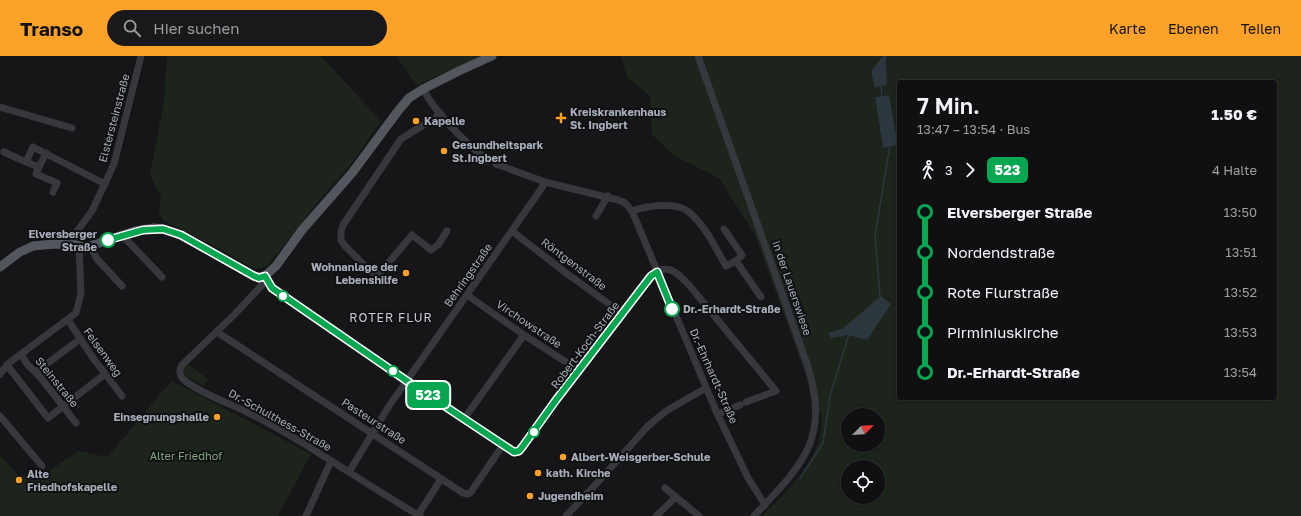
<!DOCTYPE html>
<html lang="de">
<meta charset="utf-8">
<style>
:root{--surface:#101012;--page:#19191b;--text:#f1f3f6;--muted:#9c9d9f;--line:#303032;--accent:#fda229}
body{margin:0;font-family:"Golos Text",sans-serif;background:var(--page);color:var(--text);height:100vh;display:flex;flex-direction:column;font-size:15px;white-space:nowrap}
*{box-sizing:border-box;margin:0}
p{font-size:13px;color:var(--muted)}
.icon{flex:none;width:22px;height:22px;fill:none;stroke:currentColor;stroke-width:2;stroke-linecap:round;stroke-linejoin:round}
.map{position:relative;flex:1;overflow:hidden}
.details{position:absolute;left:897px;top:24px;width:380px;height:320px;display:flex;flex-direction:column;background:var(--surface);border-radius:4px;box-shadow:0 2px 6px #0003,0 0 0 1px var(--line)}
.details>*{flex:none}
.badge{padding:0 8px;border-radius:6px;font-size:14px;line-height:26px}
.needle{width:26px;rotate:65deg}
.fabs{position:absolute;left:841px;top:352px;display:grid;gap:8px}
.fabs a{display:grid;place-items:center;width:44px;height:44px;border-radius:50%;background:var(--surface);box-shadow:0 2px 6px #0003,0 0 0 1px var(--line);font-size:20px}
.map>.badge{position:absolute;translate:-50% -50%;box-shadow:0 0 0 2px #fff}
.legs{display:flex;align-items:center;gap:6px;height:44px;padding:0 20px;font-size:13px}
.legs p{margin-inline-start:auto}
.head{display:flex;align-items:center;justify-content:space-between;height:68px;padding:0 20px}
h1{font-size:22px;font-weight:600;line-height:30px}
ul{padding:0 20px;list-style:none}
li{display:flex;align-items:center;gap:14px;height:40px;font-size:15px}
li i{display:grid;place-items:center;width:6px;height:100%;margin:0 5px;background:currentColor}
li i::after{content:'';width:10px;height:10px;margin:-5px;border:3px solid;border-radius:50%;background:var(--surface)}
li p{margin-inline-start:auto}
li:first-child i{background:linear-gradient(#0000 50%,currentColor 0)}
li:last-child i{background:linear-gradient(currentColor 50%,#0000 0)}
header{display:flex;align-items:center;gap:24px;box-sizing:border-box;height:56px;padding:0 20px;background:var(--accent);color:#111}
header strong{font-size:19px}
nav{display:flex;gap:22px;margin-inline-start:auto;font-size:14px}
.search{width:280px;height:36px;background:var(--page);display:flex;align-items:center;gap:10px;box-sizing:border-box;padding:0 14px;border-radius:22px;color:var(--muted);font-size:15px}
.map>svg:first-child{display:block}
.green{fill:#1c241c;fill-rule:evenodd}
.water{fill:#2b373d}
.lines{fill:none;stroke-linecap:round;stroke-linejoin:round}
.stream{stroke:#2b373d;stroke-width:1.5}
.minor{stroke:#37383e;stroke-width:7}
.major{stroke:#53565d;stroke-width:9}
.line-1-casing{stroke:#fff;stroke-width:9}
.line-1{stroke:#07a650;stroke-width:6}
.poi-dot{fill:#fda229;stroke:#111113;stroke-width:1.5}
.stop-1-dot{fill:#fff;stroke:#07a650;stroke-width:2}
.labels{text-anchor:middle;stroke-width:4;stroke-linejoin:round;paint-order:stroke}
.poi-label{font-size:11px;font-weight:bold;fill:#a7aeb9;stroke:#111113;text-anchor:start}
.street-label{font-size:11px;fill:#a7aeb9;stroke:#111113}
.stop-label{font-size:11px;font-weight:bold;fill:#a7aeb9;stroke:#111113;text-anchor:end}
.park-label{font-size:11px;fill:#7ea57d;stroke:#111113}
.neighbourhood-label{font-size:12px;letter-spacing:1px;fill:#c9cdd5;stroke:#111113}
</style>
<header>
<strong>Transo</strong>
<div class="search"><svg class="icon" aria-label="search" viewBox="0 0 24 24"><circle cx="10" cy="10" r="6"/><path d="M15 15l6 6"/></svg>Hier suchen</div>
<nav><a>Karte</a><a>Ebenen</a><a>Teilen</a></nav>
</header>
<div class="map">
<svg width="1301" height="460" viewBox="0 0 1301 460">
<rect width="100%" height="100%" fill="#161618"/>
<g class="green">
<polygon points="167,0 321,0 381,65 352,107 322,141 269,208 261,212 254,213 218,192 163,164 159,156 161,142 150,118 164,45"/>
<polygon points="395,0 482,0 417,29 399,4"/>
<path d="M621 0H883L871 15 887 29 886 0H1301V460H762C789 432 825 402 821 358L813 352 807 322 755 179 719 122 676 101 652 79 650 40 627 21ZM899 26H1275V342H899ZM889 39 898 89 883 92 875 41ZM848 359H878V389H848ZM848 411H878V441H848Z"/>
<polygon points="188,308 208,323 204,330 190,323 183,317 184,313"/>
<path d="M172 325 311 398 278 460H0V399L18 419 38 422 79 395 107 401C130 376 149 349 172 325Z"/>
</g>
<g class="water">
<polygon points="883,0 886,0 887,29 875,32 871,15"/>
<polygon points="889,39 898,89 883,92 875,41"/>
<polygon points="881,240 891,248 867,284 848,279 831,282 828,277 842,273"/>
</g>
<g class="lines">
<g class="stream">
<polyline points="881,30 882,42"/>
<polyline points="880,241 875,180 890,89"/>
<polyline points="800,422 823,387 830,340 849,278"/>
</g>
<g class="minor">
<path d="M698 0 808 311C830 384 802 409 754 460"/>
<path d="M423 33C437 59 465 86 488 105"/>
<polyline points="0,51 72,72"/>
<polyline points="441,58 401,83 343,169 341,175 341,184 345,190 371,216 379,218 412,179 431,194 438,189 447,175"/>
<polyline points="4,96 26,106 33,91 105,128"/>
<polyline points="26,106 39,111 46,97"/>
<polyline points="496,108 545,126 618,144 625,147 632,155 716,355 748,422 765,449"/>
<polyline points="39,111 36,118 57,127 53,136"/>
<path d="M632 155C646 150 677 145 689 156 705 169 716 193 726 210L736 205 742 199 724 173"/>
<polyline points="596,160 608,140"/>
<polyline points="512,175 566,217 623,258"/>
<polyline points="122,179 162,221"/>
<polyline points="72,189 75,178 92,155 114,108 141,0"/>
<polyline points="90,190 97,203 122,230"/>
<polyline points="736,205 761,241"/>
<path d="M265 220 272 232 407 325 514 396 519 395 523 390 556 344 651 220C667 206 677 216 689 229L776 335 746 346"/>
<path d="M265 220 262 229 235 258 182 309C180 312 179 316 181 320 186 331 232 349 245 355 306 385 361 426 420 460"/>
<polyline points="467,239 524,279 580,315"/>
<polyline points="68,264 93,302 122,340"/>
<polyline points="217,276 463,437 468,438 471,436 503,389"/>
<polyline points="21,298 27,308 41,322 76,367"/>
<polyline points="7,309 48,362 105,318"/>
<polyline points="36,316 80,283"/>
<polyline points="0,318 7,309 13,304 76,257 81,237 79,190"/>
<polyline points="718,358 740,349"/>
<polyline points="0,360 42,410"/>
<polyline points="464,363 524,279"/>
<polyline points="349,416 389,350 541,133 545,126"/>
<polyline points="665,432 699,460"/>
<polyline points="418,459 441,423"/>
<polyline points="306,460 331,405"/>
<polyline points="566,460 598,426 648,370 666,355 706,332"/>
<polyline points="656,460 676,441"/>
</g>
<polyline class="major" points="0,211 20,196 33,190 54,188 90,190 135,175 154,172 163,173 181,179 254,220 259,221 265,220 276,210 302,174 352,117 398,55 409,42 423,33 461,14 492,0"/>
</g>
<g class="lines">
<defs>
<polyline id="line-1" points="108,184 143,174 163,173 181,179 254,220 259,222 265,220 272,232 407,325 514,396 519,395 523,390 556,344 651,220 657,216 672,253"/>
</defs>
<use href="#line-1" class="line-1-casing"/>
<use href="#line-1" class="line-1"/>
</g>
<g class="poi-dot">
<path d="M559 56h4v4h4v4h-4v4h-4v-4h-4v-4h4z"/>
<circle cx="416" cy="65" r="4"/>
<circle cx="444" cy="95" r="4"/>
<circle cx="406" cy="217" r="4"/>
<circle cx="217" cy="361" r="4"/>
<circle cx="563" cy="401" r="4"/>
<circle cx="538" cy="417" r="4"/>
<circle cx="19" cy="424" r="4"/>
<circle cx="530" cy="440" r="4"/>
</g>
<g class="stop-1-dot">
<circle cx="108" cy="184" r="7"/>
<circle cx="283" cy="240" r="5"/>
<circle cx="672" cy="253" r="7"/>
<circle cx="393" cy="315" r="5"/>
<circle cx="534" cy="376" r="5"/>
</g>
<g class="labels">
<g class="poi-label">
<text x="570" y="60">Kreiskrankenhaus<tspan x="570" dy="13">St. Ingbert</tspan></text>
<text x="424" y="69">Kapelle</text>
<text x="452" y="93">Gesundheitspark<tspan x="452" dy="13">St.Ingbert</tspan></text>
<text x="398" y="215" text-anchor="end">Wohnanlage der<tspan x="398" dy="13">Lebenshilfe</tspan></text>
<text x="209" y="365" text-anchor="end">Einsegnungshalle</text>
<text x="571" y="405">Albert-Weisgerber-Schule</text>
<text x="546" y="421">kath. Kirche</text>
<text x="27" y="422">Alte<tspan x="27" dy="13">Friedhofskapelle</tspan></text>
<text x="538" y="444">Jugendheim</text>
</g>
<g class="street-label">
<text transform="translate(114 62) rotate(-75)" y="4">Elstersteinstraße</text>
<text transform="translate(574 208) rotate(37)" y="4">Röntgenstraße</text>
<text transform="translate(468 219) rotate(-55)" y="4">Behringstraße</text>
<text transform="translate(792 232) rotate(71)" y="4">In der Lauerswiese</text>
<text transform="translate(529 268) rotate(34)" y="4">Virchowstraße</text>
<text transform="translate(585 289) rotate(-53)" y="4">Robert-Koch-Straße</text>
<text transform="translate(103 296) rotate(54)" y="4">Felsenweg</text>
<text transform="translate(714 320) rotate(66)" y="4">Dr.-Ehrhardt-Straße</text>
<text transform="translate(57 326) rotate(51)" y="4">Steinstraße</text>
<text transform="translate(280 364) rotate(29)" y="4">Dr.-Schulthess-Straße</text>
<text transform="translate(374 365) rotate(33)" y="4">Pasteurstraße</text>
</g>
<g class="stop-label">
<text x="97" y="182">Elversberger<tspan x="97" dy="13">Straße</tspan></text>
<text x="683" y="257" text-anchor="start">Dr.-Erhardt-Straße</text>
</g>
<g class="park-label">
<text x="186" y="404">Alter Friedhof</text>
</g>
<g class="neighbourhood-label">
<text x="391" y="266">ROTER FLUR</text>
</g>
</g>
</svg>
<div class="fabs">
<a><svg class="needle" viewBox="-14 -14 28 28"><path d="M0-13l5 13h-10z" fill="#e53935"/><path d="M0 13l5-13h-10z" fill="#9c9d9f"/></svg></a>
<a><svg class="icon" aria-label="locate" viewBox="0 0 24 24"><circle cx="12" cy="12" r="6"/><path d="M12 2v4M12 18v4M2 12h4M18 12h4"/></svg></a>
</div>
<b class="badge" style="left:428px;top:339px;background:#07a650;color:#fff">523</b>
<section class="details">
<div class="head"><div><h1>7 Min.</h1><p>13:47 – 13:54 · Bus</p></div><b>1.50 €</b></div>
<div class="legs"><svg class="icon" aria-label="walk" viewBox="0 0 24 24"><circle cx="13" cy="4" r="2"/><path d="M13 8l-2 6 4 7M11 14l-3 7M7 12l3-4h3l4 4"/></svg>3<svg class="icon" aria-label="forward" viewBox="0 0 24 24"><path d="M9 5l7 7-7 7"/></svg><b class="badge" style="background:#07a650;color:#fff">523</b><p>4 Halte</p></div>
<ul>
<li><i style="color:#07a650"></i><b>Elversberger Straße</b><p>13:50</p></li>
<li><i style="color:#07a650"></i><span>Nordendstraße</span><p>13:51</p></li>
<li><i style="color:#07a650"></i><span>Rote Flurstraße</span><p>13:52</p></li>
<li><i style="color:#07a650"></i><span>Pirminiuskirche</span><p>13:53</p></li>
<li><i style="color:#07a650"></i><b>Dr.-Erhardt-Straße</b><p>13:54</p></li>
</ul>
</section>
</div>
